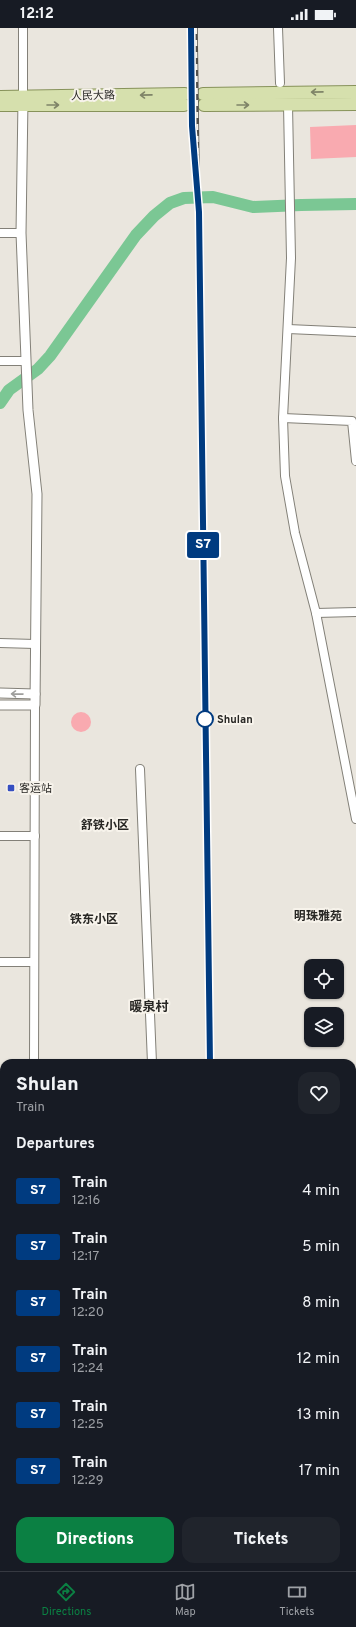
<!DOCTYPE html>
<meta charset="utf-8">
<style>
:root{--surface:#171b24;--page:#20242c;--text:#f1f3f6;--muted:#9ea1a6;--line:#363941;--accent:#0b8043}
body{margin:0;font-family:Overpass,"Noto Sans SC",sans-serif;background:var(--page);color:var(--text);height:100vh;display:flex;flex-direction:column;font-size:15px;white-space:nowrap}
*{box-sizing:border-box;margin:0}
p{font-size:13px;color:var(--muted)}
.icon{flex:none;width:22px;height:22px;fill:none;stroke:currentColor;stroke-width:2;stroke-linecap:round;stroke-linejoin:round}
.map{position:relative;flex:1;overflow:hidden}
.side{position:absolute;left:0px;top:1031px;width:356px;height:512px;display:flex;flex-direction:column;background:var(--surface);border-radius:12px 12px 0 0;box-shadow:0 1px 3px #0004}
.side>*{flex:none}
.badge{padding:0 8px;border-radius:3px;font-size:14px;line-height:26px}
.tools{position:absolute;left:304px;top:931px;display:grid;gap:8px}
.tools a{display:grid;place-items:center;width:40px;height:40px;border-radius:8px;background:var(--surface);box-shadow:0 1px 3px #0004;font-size:20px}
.map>.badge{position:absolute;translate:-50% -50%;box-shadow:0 0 0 2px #fff}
h2{padding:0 16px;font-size:15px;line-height:36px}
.round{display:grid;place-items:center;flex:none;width:42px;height:42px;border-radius:12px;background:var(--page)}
.overview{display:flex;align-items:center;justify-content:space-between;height:68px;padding:0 16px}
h1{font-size:19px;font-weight:800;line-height:30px}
.primary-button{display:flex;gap:8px;margin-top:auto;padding:8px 16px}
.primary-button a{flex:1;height:46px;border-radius:12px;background:var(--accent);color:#fff;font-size:16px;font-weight:800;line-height:46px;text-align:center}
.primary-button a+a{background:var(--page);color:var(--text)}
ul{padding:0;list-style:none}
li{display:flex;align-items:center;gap:12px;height:56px;padding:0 16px}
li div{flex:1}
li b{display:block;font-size:15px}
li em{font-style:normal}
li .badge{min-width:44px;font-weight:700;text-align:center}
.status{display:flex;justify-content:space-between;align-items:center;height:28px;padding:0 20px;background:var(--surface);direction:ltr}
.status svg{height:11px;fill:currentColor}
.menu{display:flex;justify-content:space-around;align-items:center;height:56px;border-top:1px solid var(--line);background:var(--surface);font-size:11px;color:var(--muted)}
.menu a{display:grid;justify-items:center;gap:2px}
.menu .current{color:var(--accent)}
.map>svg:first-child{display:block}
.pitch{fill:#f9aab0}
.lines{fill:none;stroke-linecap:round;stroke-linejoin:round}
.river{stroke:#7bc794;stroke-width:12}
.primary-tunnel{stroke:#c3c0b9;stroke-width:12;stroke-dasharray:12 6;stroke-linecap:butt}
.minor-casing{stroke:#838078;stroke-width:10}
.tertiary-casing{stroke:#838078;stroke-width:11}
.secondary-casing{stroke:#838078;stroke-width:13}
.primary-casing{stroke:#87925a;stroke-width:14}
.minor{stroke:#fff;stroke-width:8}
.tertiary{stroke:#fff;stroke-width:9}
.secondary{stroke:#fff;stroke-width:11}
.primary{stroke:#d6e0ad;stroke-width:12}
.rail-casing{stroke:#52504c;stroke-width:3.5}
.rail{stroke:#f7f3eb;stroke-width:2;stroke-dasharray:6;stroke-linecap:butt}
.oneway{stroke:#7f8468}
.oneway2{stroke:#9e9e9c}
.line-casing{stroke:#fff;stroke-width:9}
.line{stroke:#003b80;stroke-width:6}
.stop-dot{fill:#fff;stroke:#003b80;stroke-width:2}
.poi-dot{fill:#364fc1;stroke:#f7f3eb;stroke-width:1.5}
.labels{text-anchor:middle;stroke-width:4;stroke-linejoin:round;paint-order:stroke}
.street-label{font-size:11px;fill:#282724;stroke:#f7f3eb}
.stop-label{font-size:11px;font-weight:bold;fill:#282724;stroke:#f7f3eb;text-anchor:start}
.poi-label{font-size:11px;fill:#282724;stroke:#f7f3eb;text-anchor:start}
.neighbourhood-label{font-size:12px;font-weight:bold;fill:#282724;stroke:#f7f3eb}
.quarter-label{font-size:13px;font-weight:bold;fill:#282724;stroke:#f7f3eb}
</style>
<div class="status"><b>12:12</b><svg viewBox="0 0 49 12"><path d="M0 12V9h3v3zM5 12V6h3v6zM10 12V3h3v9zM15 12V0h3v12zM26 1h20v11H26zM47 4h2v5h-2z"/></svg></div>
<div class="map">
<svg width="356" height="1543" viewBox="0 0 356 1543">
<rect width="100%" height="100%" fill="#eae6de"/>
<g class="pitch">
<polygon points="356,97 356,129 311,131 310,99"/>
<circle cx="81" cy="694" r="10"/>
</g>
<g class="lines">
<polyline class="river" points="0,375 9,362 38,341 50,328 136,207 154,188 170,175 184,170 213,169 253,179 301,177 356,176"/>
<g class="primary-tunnel">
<polyline points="185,66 203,66"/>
<polyline points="184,77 204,77"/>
</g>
<defs>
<g id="minor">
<polyline points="23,0 23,68"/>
<polyline points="278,0 280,55"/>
<polyline points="288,77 291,230 283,390 285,448 295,505 316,585 356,791"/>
<polyline points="0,205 21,205"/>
<polyline points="288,301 356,304"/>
<polyline points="0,333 26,333"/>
<polyline points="283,390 352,393 356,433"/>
<polyline points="316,585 356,584"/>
<polyline points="0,615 35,616"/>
<polyline points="140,741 152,1035"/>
<polyline points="0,808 35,808"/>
<polyline points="0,934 34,934"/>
<polyline points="34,1035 35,677"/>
<polyline points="352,1300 356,1300"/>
<polyline points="0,1305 4,1305"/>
<polyline points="352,1333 356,1333"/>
<polyline points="0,1335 4,1335"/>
<polyline points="0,1472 4,1491"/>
<polyline points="16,1539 17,1543"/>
</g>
<g id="tertiary">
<polyline points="0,665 35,666"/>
<polyline points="0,677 35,677 37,466 28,382 21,205 23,72"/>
</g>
<g id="secondary">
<polyline points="352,1316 356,1316"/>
<polyline points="0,1321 4,1321"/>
</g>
<g id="primary">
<polyline points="203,66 356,64"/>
<polyline points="0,69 185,66"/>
<polyline points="0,77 184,77"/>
<polyline points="204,77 356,76"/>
</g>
</defs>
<use href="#minor" class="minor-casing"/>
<use href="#tertiary" class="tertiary-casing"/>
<use href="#secondary" class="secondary-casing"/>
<use href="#primary" class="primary-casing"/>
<use href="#minor" class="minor"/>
<use href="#tertiary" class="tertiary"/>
<use href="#secondary" class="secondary"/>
<use href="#primary" class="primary"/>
<defs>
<g id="rail">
<polyline points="196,0 210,1035"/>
<polyline points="221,1539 221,1543"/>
</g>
</defs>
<use href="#rail" class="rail-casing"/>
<use href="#rail" class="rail"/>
</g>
<defs><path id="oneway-shaft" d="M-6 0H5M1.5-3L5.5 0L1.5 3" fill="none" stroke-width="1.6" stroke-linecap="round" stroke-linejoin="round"/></defs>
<g class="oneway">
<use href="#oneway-shaft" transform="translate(317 64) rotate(179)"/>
<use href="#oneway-shaft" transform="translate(146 67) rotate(179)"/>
<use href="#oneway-shaft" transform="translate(53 77)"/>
<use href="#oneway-shaft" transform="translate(243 77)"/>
</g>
<use class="oneway2" href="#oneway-shaft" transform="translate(17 666) rotate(-179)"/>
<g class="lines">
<defs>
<polyline id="line" points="191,0 192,98 199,184 210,1035"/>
</defs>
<use href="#line" class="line-casing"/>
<use href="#line" class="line"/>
</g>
<circle class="stop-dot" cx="205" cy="691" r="8"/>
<rect class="poi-dot" x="7" y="756" width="8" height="8" rx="2"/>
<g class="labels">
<g class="street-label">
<text transform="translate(93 67) rotate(-1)" y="4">人民大路</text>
</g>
<g class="stop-label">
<text x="217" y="695">Shulan</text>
</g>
<g class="poi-label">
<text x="19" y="764">客运站</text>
</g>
<g class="neighbourhood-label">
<text x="105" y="801">舒铁小区</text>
<text x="318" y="892">明珠雅苑</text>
<text x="94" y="895">铁东小区</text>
</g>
<g class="quarter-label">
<text x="149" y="983">暖泉村</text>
</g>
</g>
</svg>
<div class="tools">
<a><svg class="icon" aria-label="locate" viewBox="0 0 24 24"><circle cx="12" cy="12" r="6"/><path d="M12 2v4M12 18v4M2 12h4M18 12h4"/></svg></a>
<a><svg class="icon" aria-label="layers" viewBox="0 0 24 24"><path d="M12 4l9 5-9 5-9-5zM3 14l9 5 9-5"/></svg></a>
</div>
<b class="badge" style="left:203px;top:517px;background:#003b80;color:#fff">S7</b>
<section class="side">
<div class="overview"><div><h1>Shulan</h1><p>Train</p></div><a class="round"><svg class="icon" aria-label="heart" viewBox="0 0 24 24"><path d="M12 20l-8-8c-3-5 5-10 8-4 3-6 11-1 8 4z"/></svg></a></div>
<h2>Departures</h2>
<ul>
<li><span class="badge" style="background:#003b80;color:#fff">S7</span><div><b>Train</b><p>12:16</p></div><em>4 min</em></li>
<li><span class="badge" style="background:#003b80;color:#fff">S7</span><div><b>Train</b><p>12:17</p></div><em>5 min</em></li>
<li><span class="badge" style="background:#003b80;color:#fff">S7</span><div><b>Train</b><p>12:20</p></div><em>8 min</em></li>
<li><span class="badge" style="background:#003b80;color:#fff">S7</span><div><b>Train</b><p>12:24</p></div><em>12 min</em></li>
<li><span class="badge" style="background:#003b80;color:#fff">S7</span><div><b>Train</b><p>12:25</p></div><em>13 min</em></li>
<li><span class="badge" style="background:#003b80;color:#fff">S7</span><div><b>Train</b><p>12:29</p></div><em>17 min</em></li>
</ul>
<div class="primary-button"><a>Directions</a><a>Tickets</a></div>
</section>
</div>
<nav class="menu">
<a class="current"><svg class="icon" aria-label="directions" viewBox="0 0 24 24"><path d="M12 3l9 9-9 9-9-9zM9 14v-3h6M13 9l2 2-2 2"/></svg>Directions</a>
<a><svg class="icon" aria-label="map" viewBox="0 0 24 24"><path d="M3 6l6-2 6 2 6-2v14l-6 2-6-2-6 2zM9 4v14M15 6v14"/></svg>Map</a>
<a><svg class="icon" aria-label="tickets" viewBox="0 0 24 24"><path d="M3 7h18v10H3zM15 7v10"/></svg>Tickets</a>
</nav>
